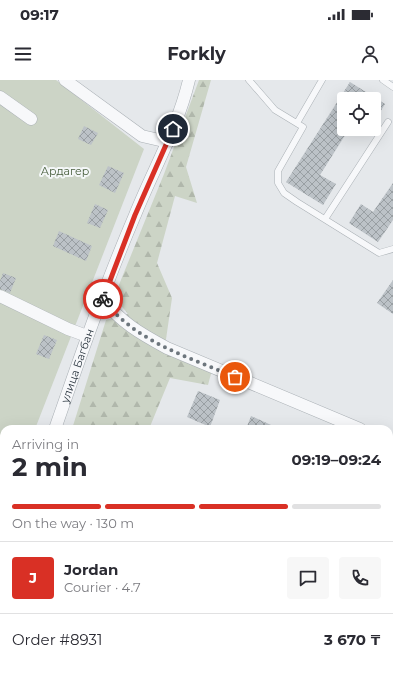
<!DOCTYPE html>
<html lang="en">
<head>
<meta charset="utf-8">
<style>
  :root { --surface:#fff; --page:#f7f7f7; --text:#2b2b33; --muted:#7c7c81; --line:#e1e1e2; --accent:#d93025 }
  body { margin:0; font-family:Montserrat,sans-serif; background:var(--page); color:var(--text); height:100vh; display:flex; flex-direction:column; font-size:15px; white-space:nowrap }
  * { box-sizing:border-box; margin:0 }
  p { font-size:13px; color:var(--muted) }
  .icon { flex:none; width:22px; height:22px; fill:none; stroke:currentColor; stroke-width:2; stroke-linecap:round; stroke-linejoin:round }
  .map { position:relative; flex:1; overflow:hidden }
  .panel { position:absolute; left:0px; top:345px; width:393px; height:248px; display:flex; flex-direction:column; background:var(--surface); border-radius:12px 12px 0 0; box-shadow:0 4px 16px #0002 }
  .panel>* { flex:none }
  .buttons { position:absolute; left:337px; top:12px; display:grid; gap:8px }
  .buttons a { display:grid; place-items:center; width:44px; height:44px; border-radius:4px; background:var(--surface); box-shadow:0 4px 16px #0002; font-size:20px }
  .pin { position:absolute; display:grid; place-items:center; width:34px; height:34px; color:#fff; margin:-17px; border:2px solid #fff; border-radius:50%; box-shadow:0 1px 4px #0007 }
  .courier { position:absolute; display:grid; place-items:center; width:40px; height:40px; margin:-20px; border:3px solid #d93025; border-radius:50%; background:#fff; color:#222; box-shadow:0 1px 5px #0007 }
  .summary em { font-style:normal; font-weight:700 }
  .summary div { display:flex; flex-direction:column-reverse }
  .summary { display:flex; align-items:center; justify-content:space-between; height:68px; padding:0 12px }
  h1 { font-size:26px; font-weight:700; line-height:30px }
  .bar { display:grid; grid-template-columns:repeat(4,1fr); gap:6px 4px; align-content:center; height:48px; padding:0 12px }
  .bar i { height:5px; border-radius:3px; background:var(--line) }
  .bar .on { background:var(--accent) }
  .bar p { grid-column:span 4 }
  .line { display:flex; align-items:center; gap:10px; padding:0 12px; border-top:1px solid var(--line) }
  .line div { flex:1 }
  .round { display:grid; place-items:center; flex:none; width:42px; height:42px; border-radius:4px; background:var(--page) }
  .status { display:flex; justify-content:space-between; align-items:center; height:28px; padding:0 20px; background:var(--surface); direction:ltr }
  .status svg { height:11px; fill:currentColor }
  header { display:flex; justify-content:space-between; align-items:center; height:52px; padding:0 12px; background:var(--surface); font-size:18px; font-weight:700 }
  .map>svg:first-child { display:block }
</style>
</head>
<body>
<div class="status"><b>09:17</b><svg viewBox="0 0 49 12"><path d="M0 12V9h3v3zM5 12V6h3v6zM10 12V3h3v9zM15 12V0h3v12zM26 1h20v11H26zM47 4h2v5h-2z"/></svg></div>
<header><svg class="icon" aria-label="menu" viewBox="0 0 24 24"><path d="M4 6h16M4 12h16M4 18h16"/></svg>Forkly<svg class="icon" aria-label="person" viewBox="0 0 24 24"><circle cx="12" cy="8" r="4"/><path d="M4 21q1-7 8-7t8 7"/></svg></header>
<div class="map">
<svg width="393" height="593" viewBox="0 0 393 593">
  <defs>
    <pattern id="forest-firs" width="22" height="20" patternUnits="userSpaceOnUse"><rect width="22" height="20" fill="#ccd4c6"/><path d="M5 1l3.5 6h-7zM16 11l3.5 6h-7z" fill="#b0b7ab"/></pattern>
    <pattern id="building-cross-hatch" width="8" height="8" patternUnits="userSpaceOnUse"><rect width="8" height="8" fill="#bcc2c7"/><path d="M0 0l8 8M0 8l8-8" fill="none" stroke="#999fa3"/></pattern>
  </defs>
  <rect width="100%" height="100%" fill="#e5e8eb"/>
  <path fill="url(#forest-firs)" d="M199,0H211L186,87L197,123L175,116L157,183L172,218L164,273L212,290L208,305L170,298L149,349H72L106,240L128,234L114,217L164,94Z"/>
  <path fill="#ccd4c6" d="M0,0H56L144,69L35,349H4V429L0,449Z
    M0,535L4,548V589H45L54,593H0Z"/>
  <path fill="url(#building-cross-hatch)" d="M350,2L385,24L374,42V19H344V49H349L320,95L336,104L323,125L286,102Z
    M84,46L98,53L91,65L78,59Z
    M108,86L124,93L115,113L99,105Z
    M393,103V140L378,162L349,143L361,124L373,132Z
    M95,124L108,130L100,148L87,143Z
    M59,151L92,166L86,181L53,166Z
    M3,193L16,198L10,213L0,209V201Z
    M393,200V234L377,223Z
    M44,255L57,260L49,279L36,274Z
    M198,311L220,320L210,347L187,337Z
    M251,336L280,349H246Z"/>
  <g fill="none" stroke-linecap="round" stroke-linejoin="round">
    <g stroke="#aab0b5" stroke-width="7">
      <path id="lane" d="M249,0L275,30L303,47L278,91V103L284,113L297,122L379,173L393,169
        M383,0L393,7
        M297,43L322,0
        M325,139L388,42
        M310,593L311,589"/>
    </g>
    <g stroke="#aab0b5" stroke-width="13">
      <g id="street">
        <path d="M65,0L142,56L168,62"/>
        <path d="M0,17L31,39"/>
        <path d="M0,216L68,249L87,256"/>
        <path d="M102,218C120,242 141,254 167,268L360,349"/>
        <path id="s1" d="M55,349C80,277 105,205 135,135C153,90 178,47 189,0"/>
        <path d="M389,361L393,363"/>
        <path d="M0,395L4,396"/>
        <path d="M0,550L4,549"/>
        <path d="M66,589L74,593"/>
      </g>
    </g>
    <use href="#lane" stroke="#f7f8fa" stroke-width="6"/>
    <use href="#street" stroke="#f7f8fa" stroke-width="12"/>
  </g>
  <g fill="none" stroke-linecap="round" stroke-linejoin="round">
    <path stroke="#6d767d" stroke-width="4" stroke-dasharray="0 7.2" d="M103,219C134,261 188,277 235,297"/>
    <path stroke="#d93025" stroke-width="5" d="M103,219L135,135L173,49"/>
  </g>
  <g text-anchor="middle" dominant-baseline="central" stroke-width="4" stroke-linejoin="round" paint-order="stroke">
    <g font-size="11" fill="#475d3c" stroke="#f4f7f8">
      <text x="65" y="91">Ардагер</text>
    </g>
    <g font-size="11" fill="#2d3842" stroke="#f4f7f8">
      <text stroke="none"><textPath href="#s1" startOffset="67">улица Багбан</textPath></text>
    </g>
  </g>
</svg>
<div class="buttons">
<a><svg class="icon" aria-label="locate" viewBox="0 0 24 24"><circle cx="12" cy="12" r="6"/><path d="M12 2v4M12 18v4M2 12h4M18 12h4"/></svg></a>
</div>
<div class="pin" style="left:235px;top:297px;background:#ea580c"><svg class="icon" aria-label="bag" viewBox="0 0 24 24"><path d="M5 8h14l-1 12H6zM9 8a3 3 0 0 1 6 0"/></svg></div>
<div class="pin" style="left:173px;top:49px;background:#1f2937"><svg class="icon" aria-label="home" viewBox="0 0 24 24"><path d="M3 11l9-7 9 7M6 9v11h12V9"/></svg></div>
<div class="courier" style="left:103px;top:219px"><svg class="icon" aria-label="bike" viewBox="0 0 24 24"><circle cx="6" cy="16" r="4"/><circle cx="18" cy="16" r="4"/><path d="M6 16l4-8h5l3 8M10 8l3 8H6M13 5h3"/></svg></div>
<section class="panel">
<div class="summary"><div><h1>2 min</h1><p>Arriving in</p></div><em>09:19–09:24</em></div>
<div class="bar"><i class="on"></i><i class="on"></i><i class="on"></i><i></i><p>On the way · 130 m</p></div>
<div class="line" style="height:72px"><b class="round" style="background:var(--accent);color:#fff">J</b><div><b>Jordan</b><p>Courier · 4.7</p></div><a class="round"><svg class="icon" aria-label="chat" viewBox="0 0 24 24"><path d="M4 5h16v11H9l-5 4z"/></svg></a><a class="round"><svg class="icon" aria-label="phone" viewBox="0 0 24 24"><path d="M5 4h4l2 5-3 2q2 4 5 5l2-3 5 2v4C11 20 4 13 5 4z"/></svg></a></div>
<div class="line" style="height:52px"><div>Order #8931</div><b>3 670 ₸</b></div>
</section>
</div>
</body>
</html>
